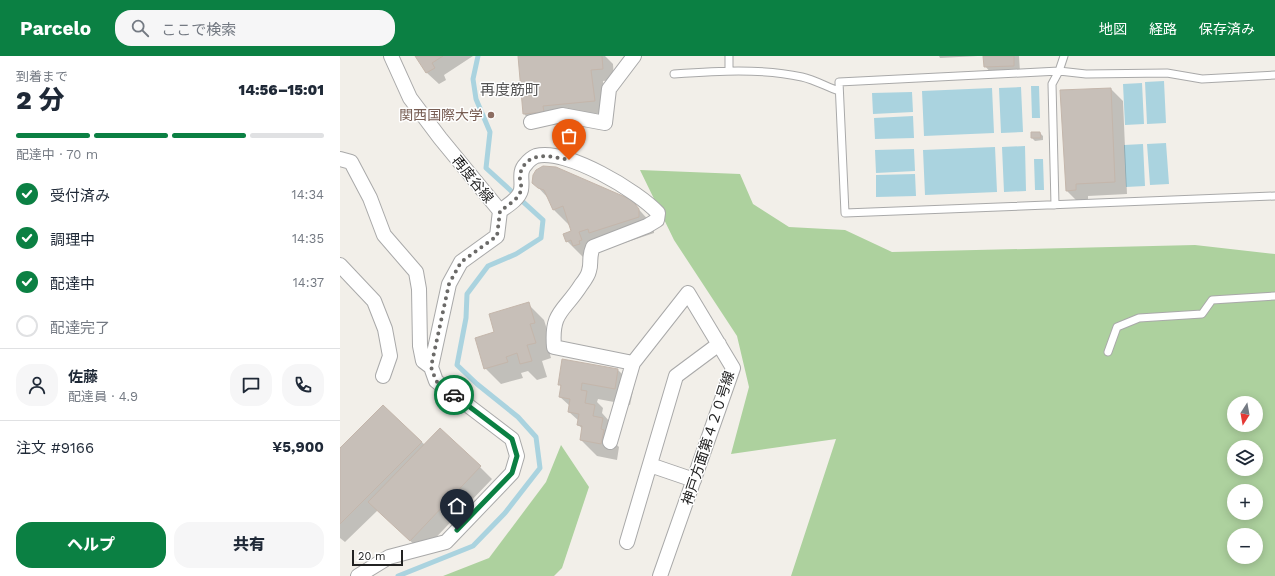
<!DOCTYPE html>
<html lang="ja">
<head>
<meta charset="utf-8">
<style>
  :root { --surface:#fff; --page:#f6f6f7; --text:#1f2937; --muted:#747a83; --line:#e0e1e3; --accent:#0b8043 }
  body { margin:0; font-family:"Work Sans","Noto Sans JP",sans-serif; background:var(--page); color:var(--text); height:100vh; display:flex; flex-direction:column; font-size:15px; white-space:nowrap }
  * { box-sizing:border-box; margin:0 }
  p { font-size:13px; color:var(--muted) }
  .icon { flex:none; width:22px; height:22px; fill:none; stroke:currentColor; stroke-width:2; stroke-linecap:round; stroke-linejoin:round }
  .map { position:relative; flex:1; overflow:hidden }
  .details { display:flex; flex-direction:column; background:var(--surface); width:340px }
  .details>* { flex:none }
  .needle { width:26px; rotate:191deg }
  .controls { position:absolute; left:887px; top:340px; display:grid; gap:8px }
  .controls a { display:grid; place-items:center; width:36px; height:36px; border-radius:50%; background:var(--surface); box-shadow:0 2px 10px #0003; font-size:20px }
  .scale { position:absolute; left:12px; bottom:10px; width:51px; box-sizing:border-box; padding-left:4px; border:2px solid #222; border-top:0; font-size:11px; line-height:14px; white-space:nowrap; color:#222; -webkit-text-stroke:3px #fff; paint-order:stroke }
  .pin { position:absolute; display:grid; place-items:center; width:34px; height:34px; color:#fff; margin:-41px -17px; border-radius:50% 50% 50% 0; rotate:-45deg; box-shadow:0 0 4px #0007 }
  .pin .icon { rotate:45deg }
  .courier { position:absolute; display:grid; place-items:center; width:40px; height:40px; margin:-20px; border:3px solid #0b8043; border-radius:50%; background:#fff; color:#222; box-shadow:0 1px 5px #0007 }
  .summary em { font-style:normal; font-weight:800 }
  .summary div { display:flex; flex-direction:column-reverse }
  .summary { display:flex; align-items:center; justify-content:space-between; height:68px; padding:0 16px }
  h1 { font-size:26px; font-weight:800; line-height:30px }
  .bar { display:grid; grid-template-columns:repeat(4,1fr); gap:6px 4px; align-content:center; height:48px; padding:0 16px }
  .bar i { height:5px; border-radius:3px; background:var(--line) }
  .bar .on { background:var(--accent) }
  .bar p { grid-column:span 4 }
  .line { display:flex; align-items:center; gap:10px; padding:0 16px; border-top:1px solid var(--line) }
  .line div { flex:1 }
  .round { display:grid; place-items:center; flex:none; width:42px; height:42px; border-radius:16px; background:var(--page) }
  ol { padding:0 16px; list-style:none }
  li { display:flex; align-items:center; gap:12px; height:44px }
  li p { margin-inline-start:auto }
  li .icon { padding:4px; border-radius:50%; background:var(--accent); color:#fff; stroke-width:4 }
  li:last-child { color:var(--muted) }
  li i { width:22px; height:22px; border:2px solid var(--line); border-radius:50% }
  .button { display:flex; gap:8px; margin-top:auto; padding:8px 16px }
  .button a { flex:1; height:46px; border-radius:16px; background:var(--accent); color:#fff; font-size:16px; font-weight:800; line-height:46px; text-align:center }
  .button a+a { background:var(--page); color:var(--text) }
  header { display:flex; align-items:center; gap:24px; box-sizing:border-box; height:56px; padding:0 20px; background:var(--accent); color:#fff }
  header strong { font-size:19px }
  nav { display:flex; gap:22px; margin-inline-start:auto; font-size:14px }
  .search { width:280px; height:36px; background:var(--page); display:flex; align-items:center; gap:10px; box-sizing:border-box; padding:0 14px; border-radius:16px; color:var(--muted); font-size:15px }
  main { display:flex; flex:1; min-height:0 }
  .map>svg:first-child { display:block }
</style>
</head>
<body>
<header>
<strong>Parcelo</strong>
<div class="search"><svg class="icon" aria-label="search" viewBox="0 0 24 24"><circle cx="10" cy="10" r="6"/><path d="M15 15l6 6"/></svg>ここで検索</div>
<nav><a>地図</a><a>経路</a><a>保存済み</a></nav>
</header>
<main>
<section class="details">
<div class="summary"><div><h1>2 分</h1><p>到着まで</p></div><em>14:56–15:01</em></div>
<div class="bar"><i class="on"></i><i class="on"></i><i class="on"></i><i></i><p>配達中 · 70 m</p></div>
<ol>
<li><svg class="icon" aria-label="check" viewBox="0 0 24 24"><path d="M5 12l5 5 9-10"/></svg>受付済み<p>14:34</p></li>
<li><svg class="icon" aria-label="check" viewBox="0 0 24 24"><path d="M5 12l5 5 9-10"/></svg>調理中<p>14:35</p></li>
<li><svg class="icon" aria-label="check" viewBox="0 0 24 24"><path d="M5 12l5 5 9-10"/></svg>配達中<p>14:37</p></li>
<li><i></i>配達完了</li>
</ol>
<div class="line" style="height:72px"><a class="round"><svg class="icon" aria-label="person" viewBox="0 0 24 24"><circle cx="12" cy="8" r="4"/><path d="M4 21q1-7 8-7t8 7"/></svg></a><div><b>佐藤</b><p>配達員 · 4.9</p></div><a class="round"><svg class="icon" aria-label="chat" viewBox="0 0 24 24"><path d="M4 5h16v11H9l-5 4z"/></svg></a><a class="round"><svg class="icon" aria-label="phone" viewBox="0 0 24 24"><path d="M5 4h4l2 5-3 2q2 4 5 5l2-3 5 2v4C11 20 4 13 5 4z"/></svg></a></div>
<div class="line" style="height:52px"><div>注文 #9166</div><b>¥5,900</b></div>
<div class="button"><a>ヘルプ</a><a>共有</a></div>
</section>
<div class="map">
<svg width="935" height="520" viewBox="0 0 935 520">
  <rect width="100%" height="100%" fill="#f2efe9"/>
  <path fill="#add19e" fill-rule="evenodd" d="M300,114L400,118L413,148L449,171L505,174L552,196L855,189L935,198V520H451L496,383L391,398L409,331L397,280L334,184ZM894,347H916V369H894ZM894,391H916V413H894ZM894,435H916V457H894ZM894,479H916V501H894Z
    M221,389L249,431L222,512L214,520H103L149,502L206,426Z"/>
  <path fill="#aad3df" d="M824,25L826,67L807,68L805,26Z
    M802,27L804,68L785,69L783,28Z
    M691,30H699L700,62H692Z
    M681,31L683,76L661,77L659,32Z
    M652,32L654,77L584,80L582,35Z
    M572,36L573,56L533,58L532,37Z
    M573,60L574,82L535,83L534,62Z
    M826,87L829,128L810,129L807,88Z
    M803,88L805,130L786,131L784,89Z
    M685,90L686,135L664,136L662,91Z
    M655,91L657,136L585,139L583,94Z
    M574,93L575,115L536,117L535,94Z
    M694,103H703L704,134H695Z
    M575,118L576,140L536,141V119Z"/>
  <path fill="#0003" d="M76,0H133L104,19L106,24L99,28L87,17Z
    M179,0H265L273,8L274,24L263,25L266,57L214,61L215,68L196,70L184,58Z
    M599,0H638L600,2Z
    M644,0H679L680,16L651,17L645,10Z
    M771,33L783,45L787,138L748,140V146L739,147L727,135Z
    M700,77L703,80V84L695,85L692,82Z
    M193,126L291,145L314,170V177L243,201L227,185L233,176L230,170L214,154L208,142Z
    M188,248L204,264L210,283L206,284L211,302L202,305L207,321L197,324L188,315L181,317L183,322L161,328L145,312L156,277Z
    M278,314L294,330L290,349L258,343L257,346L263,352L262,357L270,366L276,388L279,391L277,404L257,400L241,384L243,373L238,369L239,365L229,356L230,350L220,341L222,332L219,328Z
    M43,350L85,389L140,411L152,423L82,496L38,454L5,486L0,482V393Z"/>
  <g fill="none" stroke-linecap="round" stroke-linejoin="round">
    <path stroke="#aad3df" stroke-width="5" d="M58,520L133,490L165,457L200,412L196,381L178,361L137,328L117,309L126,262L127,238L148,210L176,198L201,182L203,164L146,112L150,76L136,43L133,23L138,0"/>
  </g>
  <path fill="#c7bfb8" stroke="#c4b6ab" d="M75,0H103L92,7L95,12L86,17Z
    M178,0H262L263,13L251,14L255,45L203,50L204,56L183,58Z
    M643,0H674V10L644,11Z
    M771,32L775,126L736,128V134L726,135L720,34Z
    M691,76H700L701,82H691Z
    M203,110L216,111L292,144L299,153V161L249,177L248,173L239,176L242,184L239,185L240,188L233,190L231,184L226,186L223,178L231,175L223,150L213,154L204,134L198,132L192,127L193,119L196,114Z
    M189,246L195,267L190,268L196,287L187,289L192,305L180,308L177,297L166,301L168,306L144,313L135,282L154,276L149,258Z
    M222,303L278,313L275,333L242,327L241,334L247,335L245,347L255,349L253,360L263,362L261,373L264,374L261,388L240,384L242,370L237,369L239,358L228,356L230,343L219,341L221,329H218Z
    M43,349L82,386L0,468V392Z
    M100,372L141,410L70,485L28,446Z"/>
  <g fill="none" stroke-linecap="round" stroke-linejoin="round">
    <g stroke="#a9a9a9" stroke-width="9">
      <path id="lane" d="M389,0V14
        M334,18C377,15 420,12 462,21C475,24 487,31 499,35
        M935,19L862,23L827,17L746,18L719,15L499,26L505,157L935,140
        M715,149L712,28L719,15L724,0
        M768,296L777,271L799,262L862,258L872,244L935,240"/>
    </g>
    <g stroke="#a9a9a9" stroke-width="16">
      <path id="street" d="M191,66L222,59L265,67L269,33L294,0
        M0,103L11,106L30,142L44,179L76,216L79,233L80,290L83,305L91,311
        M160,155C167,150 179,143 181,134C183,124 178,116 186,108C188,105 193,101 196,100C226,92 298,135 318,157L317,164L307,170L253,191C248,203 252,206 249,215C248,220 244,225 241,229C224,256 211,255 214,291L293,307L348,237L393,312L320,520
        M0,209L34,245L45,273L50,300L43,320
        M270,386L293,307
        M310,409L354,424
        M287,486L336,320L379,288
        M18,520L49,501L106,486L172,417L177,400L172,383L96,325L91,311L109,228L121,206L157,180L160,155L100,82L70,42L51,0"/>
    </g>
    <use href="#lane" stroke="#fff" stroke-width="7"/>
    <use href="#street" stroke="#fff" stroke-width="14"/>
  </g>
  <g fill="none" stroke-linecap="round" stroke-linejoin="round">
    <path stroke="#6b6a68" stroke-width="4" stroke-dasharray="0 7.2" d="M114,339L96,325L91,311L109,228L121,206L157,180L160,155C167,150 179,143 181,134C182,129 179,123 180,118C187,94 210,100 229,104"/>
    <path stroke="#0b8043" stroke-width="5" d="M114,339L172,383L177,400L172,417L117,474"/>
  </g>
  <circle fill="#8d6e63" stroke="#fff" stroke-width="1.5" cx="151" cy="59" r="4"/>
  <g text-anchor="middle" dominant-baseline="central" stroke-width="3" stroke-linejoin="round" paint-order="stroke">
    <g font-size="14" fill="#785e54" stroke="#fff" text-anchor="end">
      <text x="143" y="59">関西国際大学</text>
    </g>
    <g font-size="14" fill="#222" stroke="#fff">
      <text transform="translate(133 123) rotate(51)">再度谷線</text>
      <text transform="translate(368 382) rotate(-72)">神戸方面第４２０号線</text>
    </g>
    <g font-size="15" fill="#555" stroke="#fff">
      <text x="170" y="34">再度筋町</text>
    </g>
  </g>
</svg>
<div class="controls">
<a><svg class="needle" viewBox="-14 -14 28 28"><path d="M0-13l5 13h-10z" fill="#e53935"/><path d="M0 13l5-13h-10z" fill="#747a83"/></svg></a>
<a><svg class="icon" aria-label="layers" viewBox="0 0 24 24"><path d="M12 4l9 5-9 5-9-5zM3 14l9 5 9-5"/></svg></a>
<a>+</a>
<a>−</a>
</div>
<div class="scale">20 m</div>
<div class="pin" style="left:229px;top:104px;background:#ea580c"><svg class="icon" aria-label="bag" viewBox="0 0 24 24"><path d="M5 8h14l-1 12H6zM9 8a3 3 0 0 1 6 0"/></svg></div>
<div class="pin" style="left:117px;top:474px;background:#1f2937"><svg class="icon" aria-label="home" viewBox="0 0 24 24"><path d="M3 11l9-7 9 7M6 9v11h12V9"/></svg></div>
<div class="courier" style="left:114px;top:339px"><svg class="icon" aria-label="car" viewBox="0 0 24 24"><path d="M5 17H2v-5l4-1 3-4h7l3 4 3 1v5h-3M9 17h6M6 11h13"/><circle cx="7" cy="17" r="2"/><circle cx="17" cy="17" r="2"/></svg></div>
</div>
</main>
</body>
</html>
